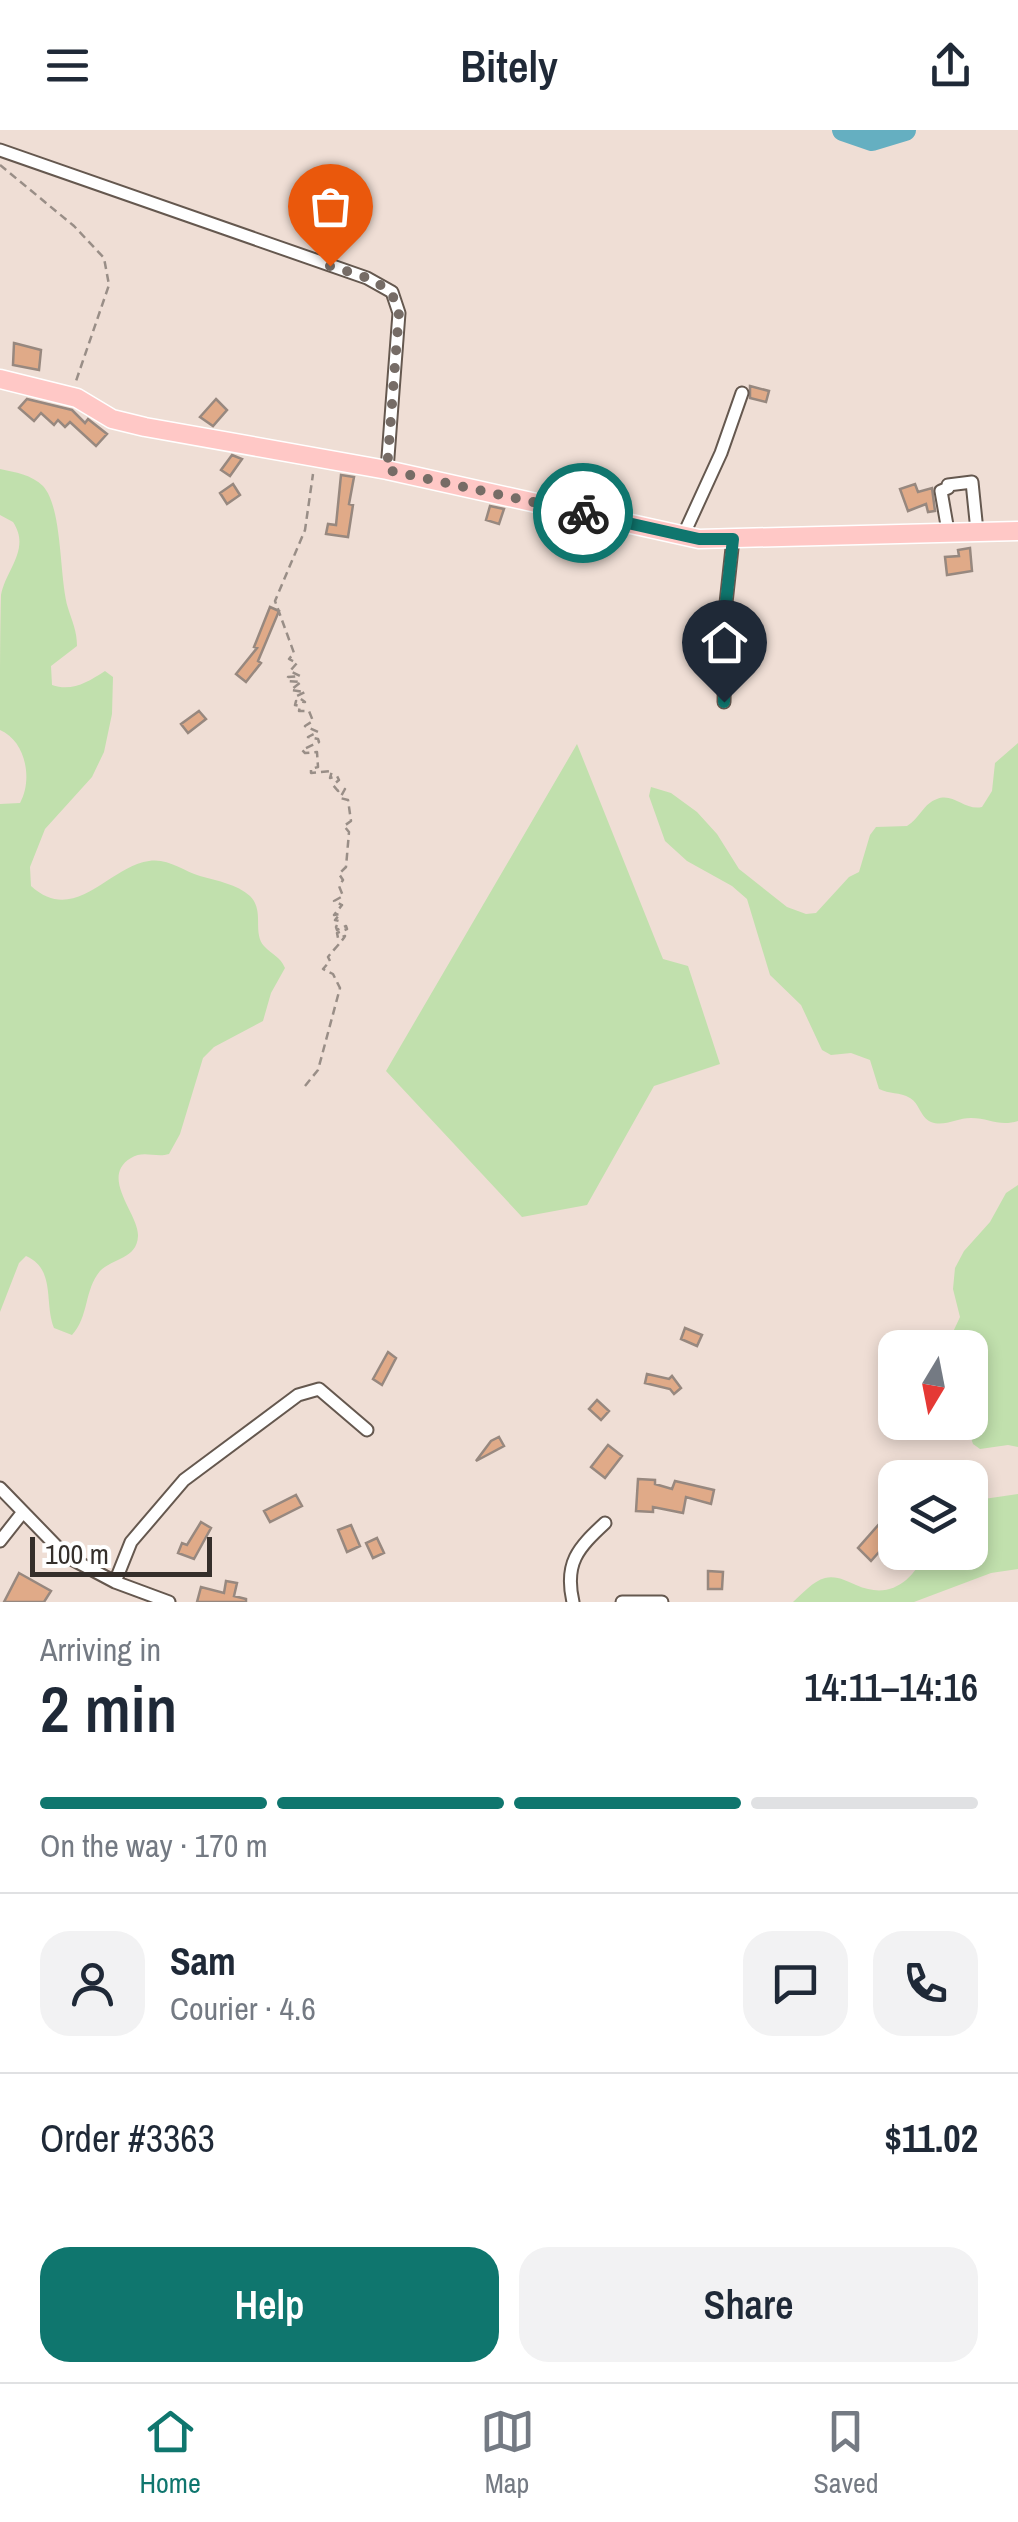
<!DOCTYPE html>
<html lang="en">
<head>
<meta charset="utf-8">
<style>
  :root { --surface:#fff; --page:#f2f2f3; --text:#1f2937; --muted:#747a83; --line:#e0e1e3; --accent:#0f766e }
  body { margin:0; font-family:"Archivo Narrow",sans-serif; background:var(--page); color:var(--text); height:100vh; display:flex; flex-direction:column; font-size:38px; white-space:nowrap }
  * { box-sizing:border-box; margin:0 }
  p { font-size:32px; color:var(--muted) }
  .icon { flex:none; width:55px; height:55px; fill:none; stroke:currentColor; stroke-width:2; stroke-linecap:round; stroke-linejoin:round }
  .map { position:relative; height:1472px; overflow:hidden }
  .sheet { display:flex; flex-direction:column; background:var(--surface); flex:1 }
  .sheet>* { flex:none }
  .needle { width:65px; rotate:190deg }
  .buttons { position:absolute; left:878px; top:1200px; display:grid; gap:20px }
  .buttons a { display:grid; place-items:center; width:110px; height:110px; border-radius:20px; background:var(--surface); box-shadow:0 5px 15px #0003; font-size:50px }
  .scale { position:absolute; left:30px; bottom:25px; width:182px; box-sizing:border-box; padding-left:10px; border:5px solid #352f2b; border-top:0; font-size:28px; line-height:35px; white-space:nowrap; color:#352f2b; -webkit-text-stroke:8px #fff; paint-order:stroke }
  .pin { position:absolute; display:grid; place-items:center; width:85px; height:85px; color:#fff; margin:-102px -42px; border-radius:50% 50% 50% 0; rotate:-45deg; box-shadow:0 0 10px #0007 }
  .pin .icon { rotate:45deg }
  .courier { position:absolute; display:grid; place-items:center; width:100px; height:100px; margin:-50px; border:8px solid #0f766e; border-radius:50%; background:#fff; color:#222; box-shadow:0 2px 12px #0007 }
  .headline em { font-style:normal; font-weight:600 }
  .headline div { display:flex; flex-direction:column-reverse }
  .headline { display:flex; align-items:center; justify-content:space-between; height:170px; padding:0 40px }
  h1 { font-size:65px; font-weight:600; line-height:75px }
  .bar { display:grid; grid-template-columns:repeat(4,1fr); gap:15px 10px; align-content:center; height:120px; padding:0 40px }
  .bar i { height:12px; border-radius:8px; background:var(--line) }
  .bar .active { background:var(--accent) }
  .bar p { grid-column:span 4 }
  .line { display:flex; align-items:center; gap:25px; padding:0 40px; border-top:2px solid var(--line) }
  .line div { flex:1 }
  .round { display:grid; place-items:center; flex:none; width:105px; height:105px; border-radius:30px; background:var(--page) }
  .primary-button { display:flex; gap:20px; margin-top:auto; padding:20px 40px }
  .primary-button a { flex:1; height:115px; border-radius:30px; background:var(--accent); color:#fff; font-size:40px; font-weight:600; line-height:115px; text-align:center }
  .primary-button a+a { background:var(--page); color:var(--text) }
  header { display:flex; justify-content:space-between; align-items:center; height:130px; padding:0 40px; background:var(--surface); font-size:45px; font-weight:600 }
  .tabs { display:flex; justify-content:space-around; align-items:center; height:140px; border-top:2px solid var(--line); background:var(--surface); font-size:28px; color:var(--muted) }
  .tabs a { display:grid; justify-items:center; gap:5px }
  .tabs .active { color:var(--accent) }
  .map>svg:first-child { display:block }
</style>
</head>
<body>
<header><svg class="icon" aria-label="menu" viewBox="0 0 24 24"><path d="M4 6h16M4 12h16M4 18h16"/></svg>Bitely<svg class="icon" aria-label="share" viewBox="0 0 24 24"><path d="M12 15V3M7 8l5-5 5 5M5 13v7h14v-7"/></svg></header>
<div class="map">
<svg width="1018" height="1472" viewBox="0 0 1018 1472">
  <rect width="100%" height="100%" fill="#efded5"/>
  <path fill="#c1e0ad" d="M0,339C15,342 32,345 43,356C63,378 59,448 68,478C72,491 77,501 77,516L51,536L52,555C72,562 88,552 105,541L113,547L112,584L104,622L92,647L45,699L30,737L31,756C75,796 109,736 149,731C168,728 183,741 200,746C217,751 237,754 250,766C265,781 252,802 264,816C272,825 280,826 285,838L271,863L263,891L214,917L203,928L180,1004L169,1024C156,1028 143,1020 131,1028C99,1047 139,1084 138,1106C137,1129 113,1128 100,1141C84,1160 89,1187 72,1205L54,1198C44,1173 56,1139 26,1126L19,1133L0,1182V674L20,673C33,650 26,611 0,600C0,560 0,503 1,465C6,439 31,419 13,392L0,385Z
    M1018,613V991C999,997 989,988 971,988C957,988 944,997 931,992C920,987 920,974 910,968C900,962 889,964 879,959L870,930L851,923L831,925L822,920L801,875L770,845L747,769L732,756L687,731L665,711L649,666L651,657L671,663L697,682L717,704L739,739L787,777L806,784L816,783L849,747L859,742L870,705L876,697L907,696C919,689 924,673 937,669C953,662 965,681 982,677L992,661L995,633Z
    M577,614L663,829L688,836L720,934L654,956L587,1075L522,1087L386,941Z
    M1018,1055V1317L1008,1315L980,1319L973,1314L967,1296L970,1292V1218L946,1217L960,1187L953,1159L955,1138L964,1121L990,1092L1006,1063Z
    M1018,1364V1439L991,1443L914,1472H793C802,1464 813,1451 825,1448C836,1445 847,1451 856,1455C890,1470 911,1452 926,1423L970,1422V1371Z"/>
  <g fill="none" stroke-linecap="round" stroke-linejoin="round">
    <path stroke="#65afc1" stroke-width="22" d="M843,0L872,10L905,0"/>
  </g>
  <path fill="#e0aa88" stroke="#97887f" stroke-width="2.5" d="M14,213L41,220L39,240L13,235Z
    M750,256L769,261L766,272L750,268Z
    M27,269L72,280L85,293L88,289L107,304L96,316L70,292L65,297L58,290L54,295L41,283L34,291L19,278Z
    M216,269L227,280L213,296L200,287Z
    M232,325L242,329L230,346L221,340Z
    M341,345L354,347L349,374L353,375L348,407L326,404L328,394L336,395Z
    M233,354L240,365L227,374L220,363Z
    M915,354L918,362L932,358L935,381L928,382L926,374L908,381L900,359Z
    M490,376L504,379L499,394L486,390Z
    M970,418L972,441L947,445L945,427L959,426L958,420Z
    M270,477L279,481L258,531L261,533L246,552L236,544L257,518L254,517Z
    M199,581L206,589L188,603L181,594Z
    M685,1198L702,1205L697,1216L681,1209Z
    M388,1222L396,1228L382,1255L373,1249Z
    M647,1244L669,1249L672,1246L681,1258L674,1264L670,1259L645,1253Z
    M597,1270L609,1281L601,1290L589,1279Z
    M499,1307L504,1316L476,1331L491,1311Z
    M608,1315L622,1326L605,1348L591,1337Z
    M638,1349L655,1350V1354L672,1359L675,1351L714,1360L711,1374L686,1367L683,1383L653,1377V1382L636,1381Z
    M296,1365L302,1376L270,1392L264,1381Z
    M895,1376V1404L871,1431L858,1418Z
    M201,1392L211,1398L194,1429L178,1423L182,1413L187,1415Z
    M351,1395L360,1416L347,1422L338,1400Z
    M377,1408L384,1423L373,1428L366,1413Z
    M708,1441L723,1442L722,1459H708Z
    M19,1443L51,1461L44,1472H4Z
    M226,1451L237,1453L234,1466L246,1469V1472H197L201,1457L224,1463Z"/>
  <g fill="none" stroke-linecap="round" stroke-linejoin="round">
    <g stroke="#65584f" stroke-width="15">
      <path id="minor" d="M0,20L367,148L392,162L399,183L387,340
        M948,401L941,361L948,358V355L972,352L977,401
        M683,406L721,323L742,263
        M724,572L726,473L733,409
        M0,1358L66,1426L115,1452L169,1472
        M0,1411L23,1382
        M115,1452L131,1412L184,1350L298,1265L319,1259L367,1300
        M573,1472C564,1433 578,1418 605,1393
        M622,1472H662"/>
    </g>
    <g stroke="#fff" stroke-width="21">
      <path id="primary" d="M0,249L77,268L112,289L145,297L387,340L699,409L1018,401"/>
    </g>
    <path stroke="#998e87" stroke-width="2.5" stroke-dasharray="8 5" stroke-linecap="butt" d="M0,35L74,96L104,128L109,155L76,251
      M305,956L318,940L340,858L333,844L323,839L330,831L328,827C330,824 344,809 345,806L338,808L337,803L347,799L346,796L337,800L336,797L339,791L335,790L340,784L334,785L342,775L334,771L343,766L339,756L343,750L339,744L346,737L349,702L344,696L351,691L348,670L340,668L345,659L338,661L333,655L339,650L337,646L330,648L332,641L311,643V639L318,637L317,622L305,623L302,620L319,612L318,609L308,607L318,602L305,596L313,591L309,581H299L300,576L295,575L296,571L305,572L297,566L305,562L291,560L301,552L288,551V547L300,546L290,541L297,533L289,529L294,523L275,471L305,400L313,344"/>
    <use href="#minor" stroke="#fff" stroke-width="11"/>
    <use href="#primary" stroke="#ffc8c6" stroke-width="18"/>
  </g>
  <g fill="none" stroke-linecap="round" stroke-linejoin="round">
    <path stroke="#766c66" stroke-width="10" stroke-dasharray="0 18" d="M330,136C357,145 393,150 399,182L387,340L583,383"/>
    <path stroke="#0f766e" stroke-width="12" d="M583,383L699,409H733L726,473L724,572"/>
  </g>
</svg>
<div class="buttons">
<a><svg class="needle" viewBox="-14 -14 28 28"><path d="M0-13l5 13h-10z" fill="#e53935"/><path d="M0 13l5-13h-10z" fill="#747a83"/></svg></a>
<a><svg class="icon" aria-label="layers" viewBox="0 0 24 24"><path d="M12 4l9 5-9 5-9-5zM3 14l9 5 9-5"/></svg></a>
</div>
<div class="scale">100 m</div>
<div class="pin" style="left:330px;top:136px;background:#ea580c"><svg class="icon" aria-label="bag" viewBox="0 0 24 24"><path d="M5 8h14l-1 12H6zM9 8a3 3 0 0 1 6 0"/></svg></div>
<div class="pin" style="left:724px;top:572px;background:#1f2937"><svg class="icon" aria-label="home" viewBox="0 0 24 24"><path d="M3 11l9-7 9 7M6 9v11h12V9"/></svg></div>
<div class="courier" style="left:583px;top:383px"><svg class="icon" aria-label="bike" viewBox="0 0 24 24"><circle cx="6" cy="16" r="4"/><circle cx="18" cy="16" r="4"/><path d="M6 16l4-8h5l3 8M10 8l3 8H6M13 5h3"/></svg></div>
</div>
<section class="sheet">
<div class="headline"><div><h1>2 min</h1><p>Arriving in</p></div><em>14:11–14:16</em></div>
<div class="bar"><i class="active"></i><i class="active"></i><i class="active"></i><i></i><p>On the way · 170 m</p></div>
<div class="line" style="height:180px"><a class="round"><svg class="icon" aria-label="person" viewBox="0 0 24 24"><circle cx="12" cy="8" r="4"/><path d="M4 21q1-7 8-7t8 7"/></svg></a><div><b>Sam</b><p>Courier · 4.6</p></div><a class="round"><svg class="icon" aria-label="chat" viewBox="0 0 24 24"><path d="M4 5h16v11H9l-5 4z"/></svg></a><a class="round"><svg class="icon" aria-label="phone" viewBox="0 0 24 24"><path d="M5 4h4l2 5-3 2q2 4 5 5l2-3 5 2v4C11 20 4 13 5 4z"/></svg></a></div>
<div class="line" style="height:130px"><div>Order #3363</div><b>$11.02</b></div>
<div class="primary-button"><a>Help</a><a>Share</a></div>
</section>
<nav class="tabs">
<a class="active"><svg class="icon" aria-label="home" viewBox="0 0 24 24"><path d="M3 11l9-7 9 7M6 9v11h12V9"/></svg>Home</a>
<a><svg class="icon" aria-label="map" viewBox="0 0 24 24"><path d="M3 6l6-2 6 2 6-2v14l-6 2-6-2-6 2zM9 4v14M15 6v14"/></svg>Map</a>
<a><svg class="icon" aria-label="saved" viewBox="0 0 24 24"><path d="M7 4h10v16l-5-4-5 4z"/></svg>Saved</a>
</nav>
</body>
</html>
